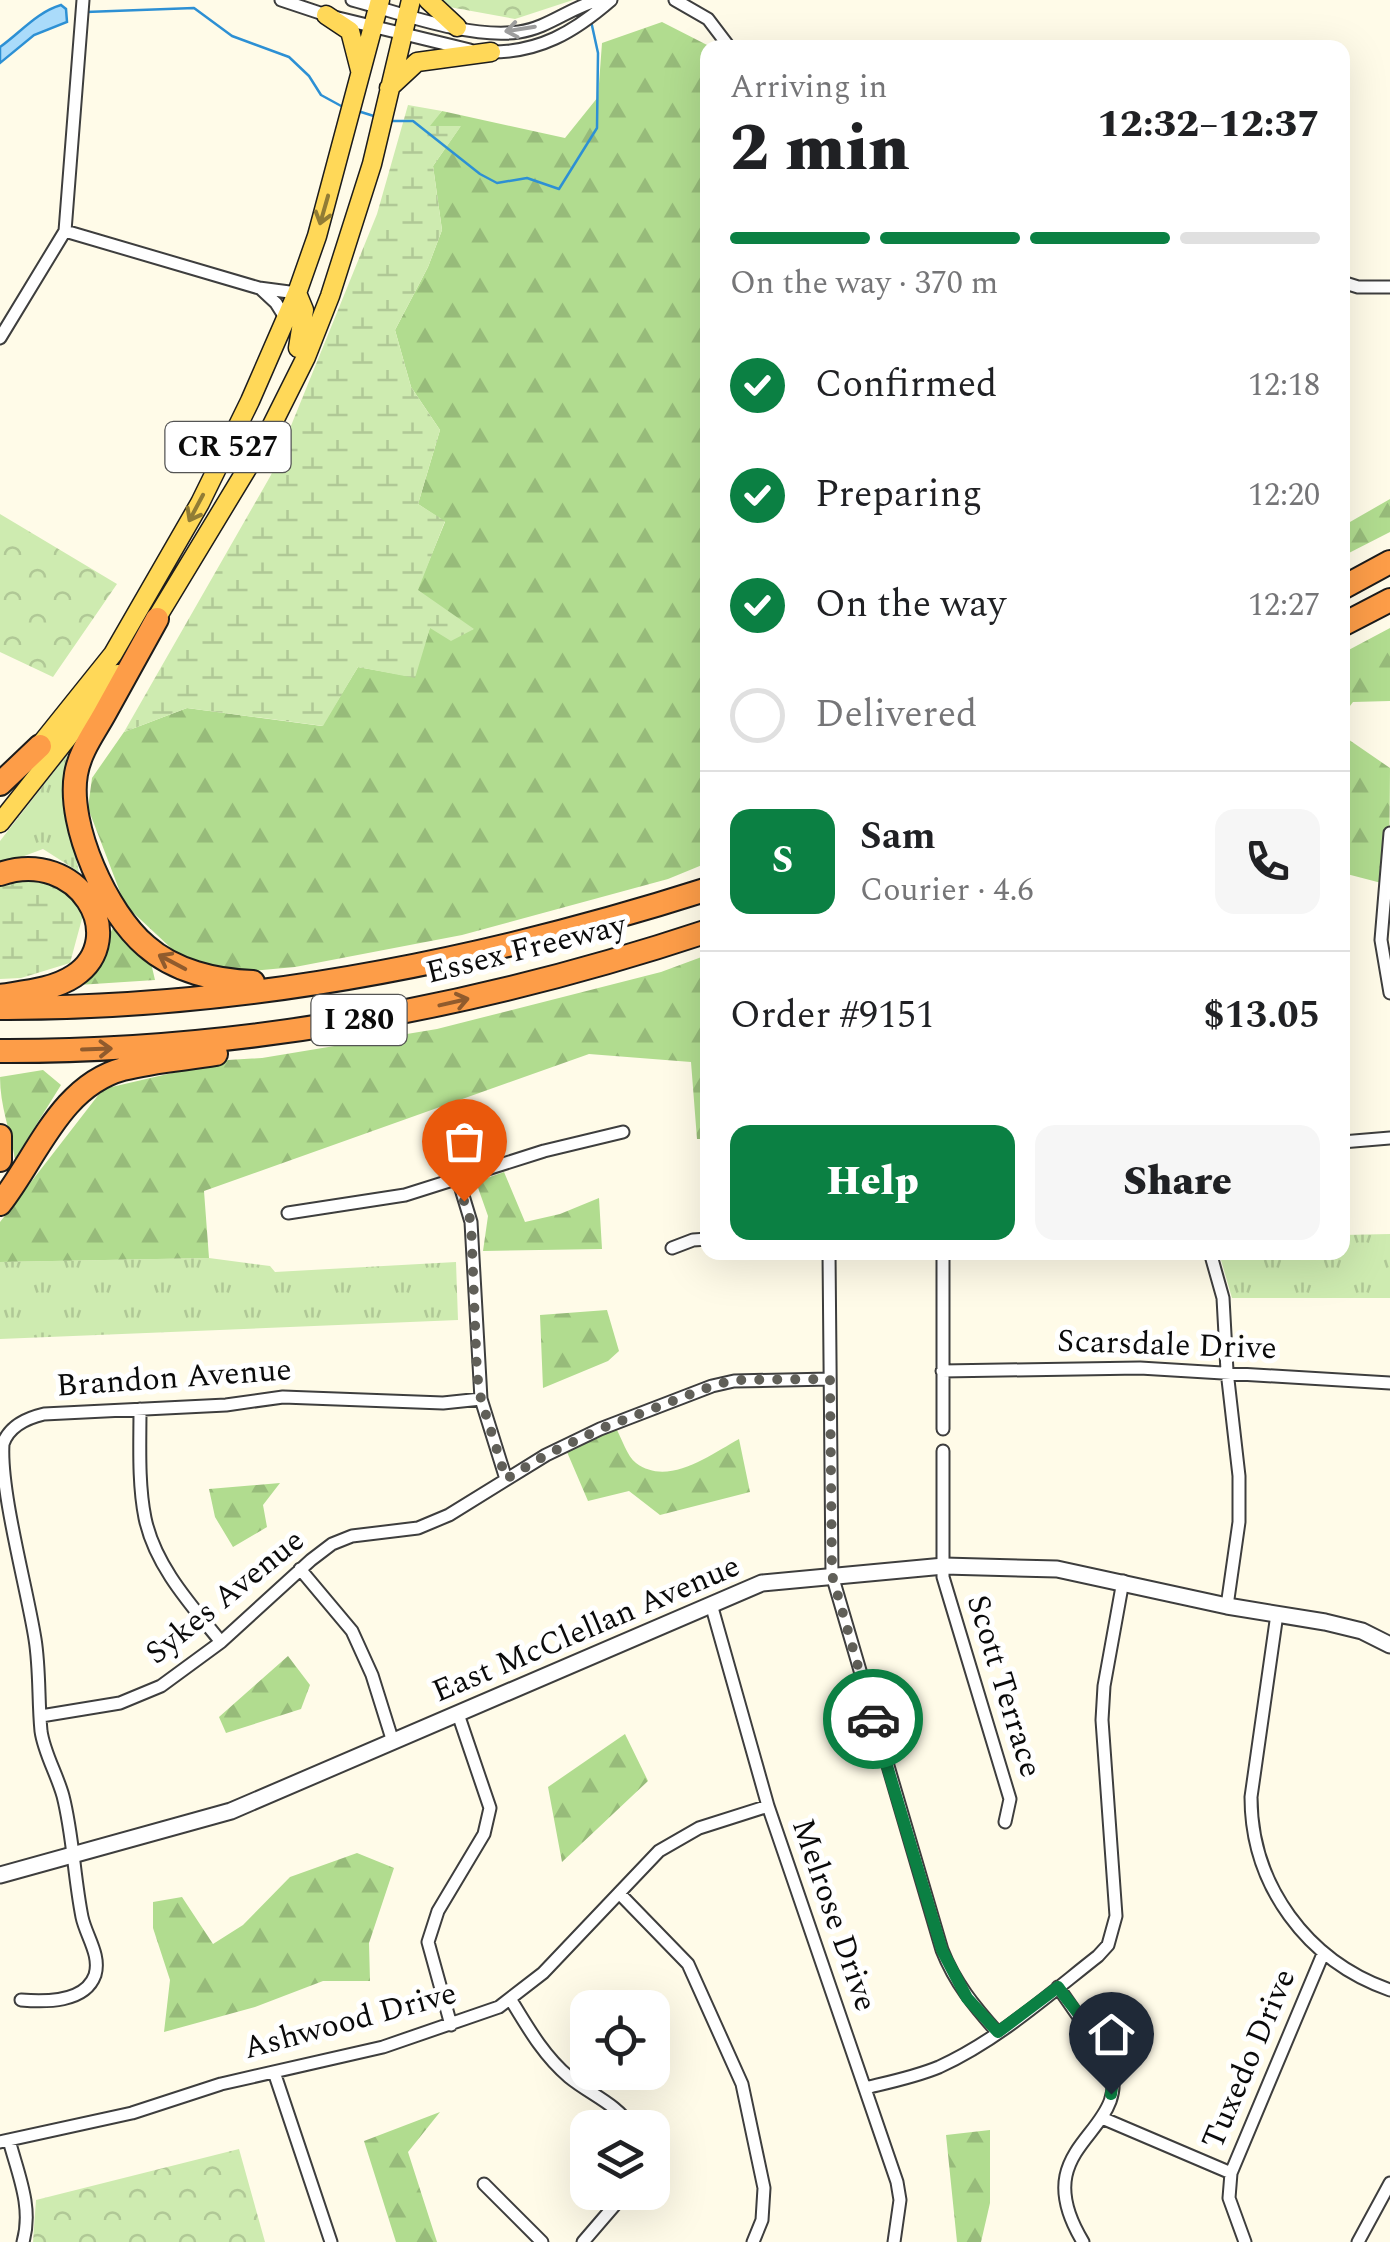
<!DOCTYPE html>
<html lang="en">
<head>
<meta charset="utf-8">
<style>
  :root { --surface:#fff; --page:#f6f6f6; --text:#202124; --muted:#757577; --line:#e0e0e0; --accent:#0b8043 }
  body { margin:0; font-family:Spectral,serif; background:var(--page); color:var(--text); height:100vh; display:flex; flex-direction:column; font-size:38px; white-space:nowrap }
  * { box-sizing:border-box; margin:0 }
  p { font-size:32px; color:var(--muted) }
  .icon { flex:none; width:55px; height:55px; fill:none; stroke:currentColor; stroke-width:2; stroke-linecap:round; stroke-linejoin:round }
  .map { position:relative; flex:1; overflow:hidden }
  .drawer { position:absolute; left:700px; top:40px; width:650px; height:1220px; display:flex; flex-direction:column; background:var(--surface); border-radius:20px; box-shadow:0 10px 40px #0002 }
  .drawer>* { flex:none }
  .buttons { position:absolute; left:570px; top:1990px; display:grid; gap:20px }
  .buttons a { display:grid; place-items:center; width:100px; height:100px; border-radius:20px; background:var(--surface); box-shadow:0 10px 40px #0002; font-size:50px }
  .pin { position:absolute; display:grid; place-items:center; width:85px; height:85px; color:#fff; margin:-102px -42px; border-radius:50% 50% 50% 0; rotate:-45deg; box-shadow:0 0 10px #0007 }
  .pin .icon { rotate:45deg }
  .courier { position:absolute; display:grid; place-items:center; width:100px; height:100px; margin:-50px; border:8px solid #0b8043; border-radius:50%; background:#fff; color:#222; box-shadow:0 2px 12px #0007 }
  .headline em { font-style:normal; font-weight:800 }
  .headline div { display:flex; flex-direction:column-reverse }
  .headline { display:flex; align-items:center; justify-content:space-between; height:170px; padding:0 30px }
  h1 { font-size:65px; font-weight:800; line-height:75px }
  .bar { display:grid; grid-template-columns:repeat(4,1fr); gap:15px 10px; align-content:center; height:120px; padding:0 30px }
  .bar i { height:12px; border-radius:8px; background:var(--line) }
  .bar .current { background:var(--accent) }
  .bar p { grid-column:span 4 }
  .line { display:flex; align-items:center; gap:25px; padding:0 30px; border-top:2px solid var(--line) }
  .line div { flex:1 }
  .round { display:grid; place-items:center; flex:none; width:105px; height:105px; border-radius:20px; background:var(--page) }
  ol { padding:0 30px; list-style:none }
  li { display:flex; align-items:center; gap:30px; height:110px }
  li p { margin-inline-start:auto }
  li .icon { padding:10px; border-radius:50%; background:var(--accent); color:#fff; stroke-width:4 }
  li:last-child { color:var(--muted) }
  li i { width:55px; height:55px; border:5px solid var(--line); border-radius:50% }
  .cta { display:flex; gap:20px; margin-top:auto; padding:20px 30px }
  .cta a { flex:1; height:115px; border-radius:20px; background:var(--accent); color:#fff; font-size:40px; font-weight:800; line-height:115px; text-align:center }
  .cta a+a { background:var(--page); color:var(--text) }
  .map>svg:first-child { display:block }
</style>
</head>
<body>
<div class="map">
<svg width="1390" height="2242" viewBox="0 0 1390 2242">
  <defs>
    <pattern id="grass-tufts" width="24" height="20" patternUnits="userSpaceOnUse" patternTransform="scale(2.5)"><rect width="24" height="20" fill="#ceebb0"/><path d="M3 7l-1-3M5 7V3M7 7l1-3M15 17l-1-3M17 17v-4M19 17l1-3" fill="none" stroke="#b0c896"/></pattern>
    <pattern id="forest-firs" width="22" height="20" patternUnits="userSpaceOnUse" patternTransform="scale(2.5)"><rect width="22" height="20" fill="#b1dc8f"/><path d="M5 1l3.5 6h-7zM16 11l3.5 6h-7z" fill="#97bb7a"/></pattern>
    <pattern id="wetland-marsh" width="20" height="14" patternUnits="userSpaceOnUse" patternTransform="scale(2.5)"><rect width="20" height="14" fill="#ceebb0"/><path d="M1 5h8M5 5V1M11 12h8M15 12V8" fill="none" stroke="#b0c896"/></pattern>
    <pattern id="park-crowns" width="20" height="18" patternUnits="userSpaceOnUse" patternTransform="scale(2.5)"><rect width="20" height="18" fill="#ceebb0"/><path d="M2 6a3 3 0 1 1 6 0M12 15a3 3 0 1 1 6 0" fill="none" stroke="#b0c896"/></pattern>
  </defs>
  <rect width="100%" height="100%" fill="#fffbe8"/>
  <path fill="url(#grass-tufts)" d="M67,755L65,812L79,872L43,849L0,865V841Z
    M1390,1234V1298H1232L1219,1253L1342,1252L1343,1235Z
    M209,1258L270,1266L275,1272L456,1262L458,1320L0,1339V1262Z"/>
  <path fill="url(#forest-firs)" d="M662,22L711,47L708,48L707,863L668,879L462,935L295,967L240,972L187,963L125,905L88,808L92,778L124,732L187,708L322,726L358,667L414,677L430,627L473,630L417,590L445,522L418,504L440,430L411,387L395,330L428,267L442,230L433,166L460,127L428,126L442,111L565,138L598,97L602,43Z
    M1390,499V532L1343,556V526Z
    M1390,628V701L1353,702L1343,715V653Z
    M1342,735L1390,768L1389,885L1343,873Z
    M113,928L151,963L155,980L78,985Z
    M707,955V1139H697L691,1062L589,1054L204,1191L209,1258L0,1262V1222L103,1089L228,1060L262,1058L437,1029L661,972Z
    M43,1070L61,1085L15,1159C10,1130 0,1106 0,1077Z
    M504,1172L525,1222L560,1214L599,1198L602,1249L483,1251L488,1216L476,1182Z
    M607,1310L619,1351L608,1361L543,1388L540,1315Z
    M616,1428C622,1439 627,1456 636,1463C668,1487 710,1455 739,1439L750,1492L660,1515L629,1491L588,1501L567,1452Z
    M280,1483L263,1505L267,1527L233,1547L215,1517L209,1489Z
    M288,1656L310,1685L301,1709L226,1733L219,1717Z
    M625,1734L648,1781L562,1862L548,1787Z
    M357,1853L394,1868L369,1943L370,1981H323L255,2007L164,2032L170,1980L153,1928V1902L182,1897L213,1944L243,1925L290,1877Z
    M440,2112L408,2152L437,2242H396L364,2141Z
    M990,2130V2203L981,2242H957L946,2135Z"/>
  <path fill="url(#wetland-marsh)" d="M408,105L442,111L430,126H461L433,166L442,230L428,267L395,330L411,387L440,430L418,504L445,521L418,590L474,629L451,641L430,628L415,678L358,667L323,726L187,708L124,732L271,475L377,214Z
    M8,879L61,884L83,915L70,963L21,978L0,979V883Z"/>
  <path fill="url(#park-crowns)" d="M442,0H573L515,19L444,6Z
    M0,514L117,584L53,677L0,652Z
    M239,2149L265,2242H33L36,2200Z"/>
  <path fill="#aadbfa" stroke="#2d90d4" stroke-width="2.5" d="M61,5L66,9L67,22L34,35L0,63V47C21,32 37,12 61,5Z"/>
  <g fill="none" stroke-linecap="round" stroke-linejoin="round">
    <path stroke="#2d90d4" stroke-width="2.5" d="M86,12L194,8L232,36L289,57L309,76L321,95L343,107
      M361,112L377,117
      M389,121H413L480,174L497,183L527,178L559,189L597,128L598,53L591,21"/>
    <g stroke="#3e3e3e" stroke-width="15">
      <path id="minor" d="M281,0L326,15L470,50
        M352,0C401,13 468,39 519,32C548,28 571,7 599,0
        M675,0L708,19L730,48
        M488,52C539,53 574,32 611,0
        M65,231L259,288L297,293
        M1342,282L1358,287H1390
        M262,290L276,303L286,319
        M0,338L65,231L83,0
        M1390,833L1381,940L1390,993
        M1342,1142L1390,1138
        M458,1179L471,1222L481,1399L506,1479
        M288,1213L405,1195L544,1151L623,1132
        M672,1248L693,1240L708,1239
        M829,1252L832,1575L942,1950C955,1983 974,2006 998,2033
        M1210,1252L1223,1298L1227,1371L1239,1476V1522L1227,1606
        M942,1371L1140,1368L1390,1383
        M140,1409C140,1444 138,1483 145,1518C155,1566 191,1605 221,1642
        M943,1429V1252
        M943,1451V1577L1010,1799L1005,1822
        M300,1569L352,1631L372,1675L393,1742
        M711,1604L768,1806L897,2182L900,2200L894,2242
        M1277,1614L1251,1797C1251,1885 1307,1961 1390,1990
        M41,1716L120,1703L161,1686L221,1642L311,1560L332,1544L352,1536L418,1528L449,1515L546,1455L600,1429L712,1386L734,1381L830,1379
        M619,1893L688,1964L742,2084L764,2188L762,2220L753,2242
        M1058,1987L1108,2059C1139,2135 1021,2140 1083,2242
        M21,2000C45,2002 85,2003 95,1975C101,1955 86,1936 82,1917C74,1877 73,1835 63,1796C57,1774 44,1753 41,1731C38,1700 40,1670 35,1639C27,1588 0,1492 3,1444C9,1426 27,1418 44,1414L226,1405L283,1397L443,1403L481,1399
        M511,2000C528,2028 544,2056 569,2077C591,2095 616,2103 632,2128
        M451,2025L428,1942L438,1911L484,1834L490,1808L458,1714
        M274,2072L331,2242
        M865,2088C890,2082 915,2077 939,2067C998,2040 1047,1996 1098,1956L1108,1945L1116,1916L1102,1720L1104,1686L1123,1581
        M1102,2118L1231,2173
        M9,2140C18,2174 33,2207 23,2242
        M0,2142L132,2113L221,2084L383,2047L499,2007L543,1973L659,1851L699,1828L768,1806
        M484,2184L542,2242
        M583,2242L626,2192
        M1245,2242L1229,2198L1231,2173L1323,1954
        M1358,2242L1390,2183"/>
    </g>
    <g stroke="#3e3e3e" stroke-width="19">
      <path id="tertiary" d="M0,1875L231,1811L762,1583L944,1566L1057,1569L1227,1606L1325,1622L1362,1631L1390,1645"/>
    </g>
    <g stroke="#1c1c1c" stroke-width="21">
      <path id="primary" d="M428,0L457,27
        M326,15L350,31L360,70
        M389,88L417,62L491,52
        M297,293L304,310L298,348
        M150,629L265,439L306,357L330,296L372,164L411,0
        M32,755L113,654L200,503L250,401L297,293L317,236L380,0
        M0,823L118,674"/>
    </g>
    <g stroke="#1c1c1c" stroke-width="26">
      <path id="motorway" d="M1342,588L1390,562
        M157,619C140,650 123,681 105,713C94,733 80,751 76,774C67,826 107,913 146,946C174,971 216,981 253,982
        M1342,625L1390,600
        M0,784L40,746
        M0,874C79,847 131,938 74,976C53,990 24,992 0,996
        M0,1008C241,1009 479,962 708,889
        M0,1051C241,1052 479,1007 708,931
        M0,1136V1160
        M0,1204C37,1157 60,1086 123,1069C153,1061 186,1059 216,1054"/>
    </g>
    <use href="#minor" stroke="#fff" stroke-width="11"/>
    <use href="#tertiary" stroke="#fff" stroke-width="15"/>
    <use href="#primary" stroke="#ffd858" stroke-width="18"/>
    <use href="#motorway" stroke="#fd9d48" stroke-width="22"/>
  </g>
  <defs><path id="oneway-shaft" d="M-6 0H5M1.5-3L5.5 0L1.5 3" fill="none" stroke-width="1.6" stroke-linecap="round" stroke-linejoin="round" transform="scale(2.5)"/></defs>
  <use stroke="#9d9d9d" href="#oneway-shaft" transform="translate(520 29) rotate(171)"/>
  <g stroke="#917c35">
    <use href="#oneway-shaft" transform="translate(324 210) rotate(106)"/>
    <use href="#oneway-shaft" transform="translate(196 508) rotate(118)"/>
  </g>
  <g stroke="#905b2d">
    <use href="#oneway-shaft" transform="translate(172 962) rotate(-152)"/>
    <use href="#oneway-shaft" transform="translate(454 1002) rotate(-13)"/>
    <use href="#oneway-shaft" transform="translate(97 1049) rotate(-2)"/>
  </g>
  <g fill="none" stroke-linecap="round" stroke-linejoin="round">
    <path stroke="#605f58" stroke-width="10" stroke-dasharray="0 18" d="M464,1201L471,1222L477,1374L481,1399L506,1479L546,1455L600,1429L712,1386L734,1380L830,1379L832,1575L873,1719"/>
    <path stroke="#0b8043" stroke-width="12" d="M873,1719L942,1950L967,1998L998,2032L1058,1987C1079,2017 1120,2056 1111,2094"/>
  </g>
  <g text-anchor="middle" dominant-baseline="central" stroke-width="10" stroke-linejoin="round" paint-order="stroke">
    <g fill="#fff" stroke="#545454" stroke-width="2.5">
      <rect x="165.5" y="422" width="125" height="50" rx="8"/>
      <rect x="311.5" y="995" width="95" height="50" rx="8"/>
    </g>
    <g font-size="30" font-weight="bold" fill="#0b0b0b">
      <text x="228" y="447">CR 527</text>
      <text x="359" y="1020">I 280</text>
    </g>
    <g font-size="32" fill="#0b0b0b" stroke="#fff">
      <text transform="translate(526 949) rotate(-14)">Essex Freeway</text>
      <text transform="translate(1167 1345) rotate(2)">Scarsdale Drive</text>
      <text transform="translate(174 1378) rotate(-4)">Brandon Avenue</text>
      <text transform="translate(225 1597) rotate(-39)">Sykes Avenue</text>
      <text transform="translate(586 1629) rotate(-23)">East McClellan Avenue</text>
      <text transform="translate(1004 1686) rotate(73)">Scott Terrace</text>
      <text transform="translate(834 1915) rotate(71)">Melrose Drive</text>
      <text transform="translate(350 2021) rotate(-15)">Ashwood Drive</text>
      <text transform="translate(1249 2059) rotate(-67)">Tuxedo Drive</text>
    </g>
  </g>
</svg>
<div class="buttons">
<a><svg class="icon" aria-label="locate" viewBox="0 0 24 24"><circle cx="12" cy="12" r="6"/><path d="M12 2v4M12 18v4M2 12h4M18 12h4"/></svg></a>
<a><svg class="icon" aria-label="layers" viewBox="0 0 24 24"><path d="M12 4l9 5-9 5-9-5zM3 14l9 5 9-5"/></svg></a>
</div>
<div class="pin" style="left:464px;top:1201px;background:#ea580c"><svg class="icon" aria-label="bag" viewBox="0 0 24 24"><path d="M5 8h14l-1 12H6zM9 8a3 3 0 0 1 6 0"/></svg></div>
<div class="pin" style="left:1111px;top:2094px;background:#1f2937"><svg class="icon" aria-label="home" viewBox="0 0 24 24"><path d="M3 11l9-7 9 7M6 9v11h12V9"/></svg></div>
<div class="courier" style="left:873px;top:1719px"><svg class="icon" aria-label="car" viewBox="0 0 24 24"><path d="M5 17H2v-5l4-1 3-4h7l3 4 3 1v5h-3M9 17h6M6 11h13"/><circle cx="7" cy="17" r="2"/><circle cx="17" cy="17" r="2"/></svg></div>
<section class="drawer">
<div class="headline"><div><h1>2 min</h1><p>Arriving in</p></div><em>12:32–12:37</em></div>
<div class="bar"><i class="current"></i><i class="current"></i><i class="current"></i><i></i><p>On the way · 370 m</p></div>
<ol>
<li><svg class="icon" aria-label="check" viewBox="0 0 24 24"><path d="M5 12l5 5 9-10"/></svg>Confirmed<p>12:18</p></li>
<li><svg class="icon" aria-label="check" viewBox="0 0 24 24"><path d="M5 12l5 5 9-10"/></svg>Preparing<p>12:20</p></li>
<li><svg class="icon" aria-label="check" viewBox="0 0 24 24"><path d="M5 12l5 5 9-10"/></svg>On the way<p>12:27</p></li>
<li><i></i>Delivered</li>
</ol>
<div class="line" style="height:180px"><b class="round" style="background:var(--accent);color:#fff">S</b><div><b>Sam</b><p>Courier · 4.6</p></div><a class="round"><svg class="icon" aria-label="phone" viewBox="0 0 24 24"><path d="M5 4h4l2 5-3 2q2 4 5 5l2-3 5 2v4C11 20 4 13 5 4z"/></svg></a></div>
<div class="line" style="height:130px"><div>Order #9151</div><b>$13.05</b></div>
<div class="cta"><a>Help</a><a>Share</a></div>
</section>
</div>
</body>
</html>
